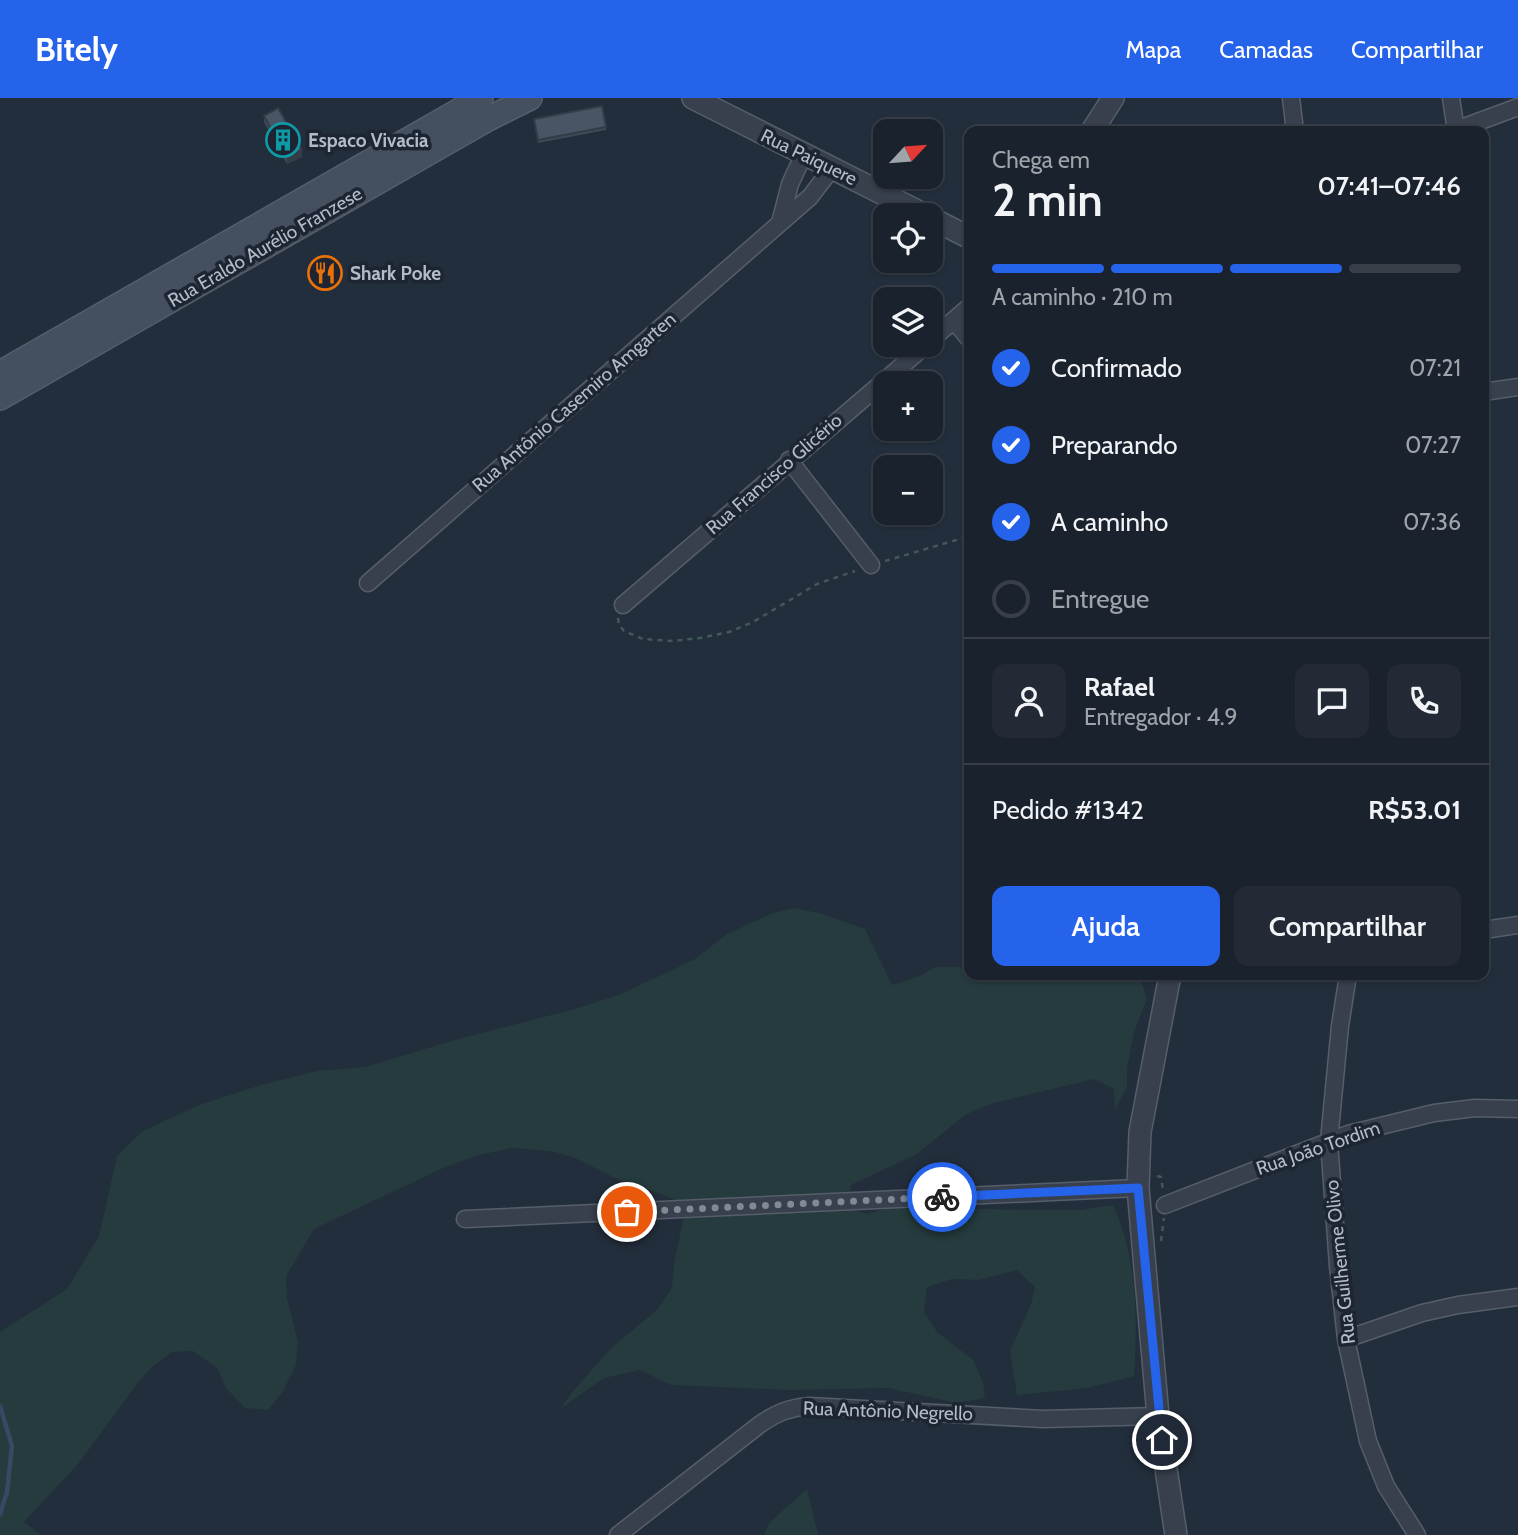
<!DOCTYPE html>
<html lang="pt">
<head>
<meta charset="utf-8">
<style>
  :root { --surface:#1a222d; --page:#232a35; --text:#f1f3f6; --muted:#9fa4aa; --line:#383f49; --accent:#2563eb }
  body { margin:0; font-family:Cabin,sans-serif; background:var(--page); color:var(--text); height:100vh; display:flex; flex-direction:column; font-size:26px; white-space:nowrap }
  * { box-sizing:border-box; margin:0 }
  p { font-size:23px; color:var(--muted) }
  .icon { flex:none; width:38px; height:38px; fill:none; stroke:currentColor; stroke-width:2; stroke-linecap:round; stroke-linejoin:round }
  .map { position:relative; flex:1; overflow:hidden }
  .panel { position:absolute; left:964px; top:28px; width:525px; height:854px; display:flex; flex-direction:column; background:var(--surface); border-radius:14px; box-shadow:0 2px 5px #0004,0 0 0 2px var(--line) }
  .panel>* { flex:none }
  .needle { width:46px; rotate:64deg }
  .controls { position:absolute; left:873px; top:21px; display:grid; gap:14px }
  .controls a { display:grid; place-items:center; width:70px; height:70px; border-radius:14px; background:var(--surface); box-shadow:0 2px 5px #0004,0 0 0 2px var(--line); font-size:35px }
  .pin { position:absolute; display:grid; place-items:center; width:60px; height:60px; color:#fff; margin:-30px; border:4px solid #fff; border-radius:50%; box-shadow:0 2px 7px #0007 }
  .courier { position:absolute; display:grid; place-items:center; width:70px; height:70px; margin:-35px; border:5px solid #2563eb; border-radius:50%; background:#fff; color:#222; box-shadow:0 2px 9px #0007 }
  .head em { font-style:normal; font-weight:600 }
  .head div { display:flex; flex-direction:column-reverse }
  .head { display:flex; align-items:center; justify-content:space-between; height:119px; padding:0 28px }
  h1 { font-size:46px; font-weight:600; line-height:52px }
  .bar { display:grid; grid-template-columns:repeat(4,1fr); gap:10px 7px; align-content:center; height:84px; padding:0 28px }
  .bar i { height:9px; border-radius:5px; background:var(--line) }
  .bar .active { background:var(--accent) }
  .bar p { grid-column:span 4 }
  .line { display:flex; align-items:center; gap:18px; padding:0 28px; border-top:2px solid var(--line) }
  .line div { flex:1 }
  .round { display:grid; place-items:center; flex:none; width:74px; height:74px; border-radius:14px; background:var(--page) }
  ol { padding:0 28px; list-style:none }
  li { display:flex; align-items:center; gap:21px; height:77px }
  li p { margin-inline-start:auto }
  li .icon { padding:7px; border-radius:50%; background:var(--accent); color:#fff; stroke-width:4 }
  li:last-child { color:var(--muted) }
  li i { width:38px; height:38px; border:4px solid var(--line); border-radius:50% }
  .primary-button { display:flex; gap:14px; margin-top:auto; padding:14px 28px }
  .primary-button a { flex:1; height:80px; border-radius:14px; background:var(--accent); color:#fff; font-size:28px; font-weight:600; line-height:80px; text-align:center }
  .primary-button a+a { background:var(--page); color:var(--text) }
  header { display:flex; align-items:center; gap:42px; box-sizing:border-box; height:98px; padding:0 35px; background:var(--accent); color:#fff }
  header strong { font-size:33px }
  nav { display:flex; gap:38px; margin-inline-start:auto; font-size:24px }
  .map>svg:first-child { display:block }
</style>
</head>
<body>
<header>
<strong>Bitely</strong>
<nav><a>Mapa</a><a>Camadas</a><a>Compartilhar</a></nav>
</header>
<div class="map">
<svg width="1518" height="1437" viewBox="0 0 1518 1437">
  <rect width="100%" height="100%" fill="#232e3c"/>
  <path fill="#253b3d" d="M795,810L823,816L865,831L892,887L920,878L936,869H969L970,877H1139L1147,901L1134,934L1127,971V989L1115,1012L1114,991L1094,981L990,1006L965,1017L917,1056L851,1087L847,1110L868,1116L889,1109L922,1106L970,1111L1080,1112L1113,1107C1137,1158 1138,1222 1134,1278L1087,1290L1017,1297L1010,1253L1031,1206L1035,1189L1017,1172L979,1182L952,1181L927,1189L924,1214L937,1234L973,1262L983,1284L985,1300L957,1305L888,1290L790,1292L671,1287L640,1272L604,1280L560,1311L574,1292L612,1249L657,1212L672,1190L674,1167L683,1122L674,1101L617,1081L573,1059L551,1053L512,1050L475,1058L441,1071L314,1131L286,1178L287,1200L298,1244L296,1267L282,1295L268,1312L245,1310L226,1290L217,1270L193,1253L172,1254L151,1270L137,1286L78,1366L24,1424L41,1437H0V1234L67,1191L99,1138L117,1058L143,1033L199,1007L261,987L317,973L365,969L458,941L575,911L621,896L695,861L727,836L773,815Z
    M807,1391L818,1437H764L770,1424Z"/>
  <g fill="none" stroke-linecap="round" stroke-linejoin="round">
    <path stroke="#364a63" stroke-width="4.5" d="M0,1308L12,1348L7,1394L0,1416"/>
    <g stroke="#555e6a" stroke-width="19">
      <path id="minor" d="M1291,0L1295,33
        M1451,0L1456,33
        M1456,32L1518,9
        M780,125L790,86L804,56
        M954,223L970,242
        M931,242L970,208
        M1484,294L1518,289
        M789,362L871,467
        M368,485L810,99L833,69
        M623,507L926,247
        M1484,832L1518,827
        M1348,877L1340,928L1329,1043L1338,1168L1346,1241L1368,1343L1386,1388L1417,1437
        M1165,1107L1348,1036L1434,1015L1475,1010L1518,1011
        M465,1121L1138,1090
        M1346,1241L1422,1215L1458,1207L1518,1199
        M618,1437L759,1327C776,1315 788,1310 809,1308L1043,1321L1158,1318"/>
    </g>
    <g stroke="#555e6a" stroke-width="24">
      <path id="tertiary" d="M693,0L925,117
        M1092,33L1113,0
        M931,120L970,140
        M1170,877L1140,1034L1138,1090L1158,1318L1176,1437"/>
    </g>
    <g stroke="#555e6a" stroke-width="26">
      <path id="secondary" d="M0,275L481,0
        M0,300L488,21L530,0"/>
    </g>
    <path stroke="#43585b" stroke-width="2.5" stroke-dasharray="5 5" stroke-linecap="butt" d="M1484,313L1490,317L1489,321L1484,322
      M885,463L970,438
      M618,520L619,527L624,533L643,541L672,543L700,540L729,534L753,524L817,486L855,473
      M1157,1078L1161,1079L1163,1092
      M1161,1143L1164,1120"/>
    <use href="#minor" stroke="#37404c" stroke-width="16"/>
    <use href="#tertiary" stroke="#37404c" stroke-width="21"/>
    <use href="#secondary" stroke="#444f60" stroke-width="23"/>
  </g>
  <path fill="#3f4957" d="M264,18L302,59L287,66L264,24Z
    M534,21L606,29V32L538,45Z"/>
  <path fill="#333c47" d="M302,52V59L287,66V59Z"/>
  <path fill="#495565" stroke="#333c47" stroke-width="2" d="M602,8L606,29L538,42L534,21Z
    M278,10L302,52L287,59L264,18Z"/>
  <g fill="none" stroke-linecap="round" stroke-linejoin="round">
    <path stroke="#808a97" stroke-width="7" stroke-dasharray="0 12.6" d="M627,1114L942,1099"/>
    <path stroke="#2563eb" stroke-width="9" d="M942,1099L1138,1090L1162,1342"/>
  </g>
  <defs>
    <g id="building-ring" transform="scale(1.75)"><circle r="9.5" fill="#1c2531" stroke="#0f9aa8" stroke-width="1.5"/><path d="M-4-6H4V6H1V3H-1V6H-4ZM-2.5-4.3h1.7v1.8h-1.7ZM.8-4.3h1.7v1.8H.8ZM-2.5-1h1.7V.8h-1.7ZM.8-1h1.7V.8H.8Z" fill="#0f9aa8"/></g>
    <g id="restaurant-ring" transform="scale(1.75)"><circle r="9.5" fill="#1c2531" stroke="#e8710a" stroke-width="1.5"/><path d="M-5-6h1v4h1v-4h1v4h1v-4h1v5L-1.5 .5V6h-2V.5L-5-1ZM5-6V6H3V1.5H1.5Q1.5-4 5-6Z" fill="#e8710a"/></g>
  </defs>
  <g fill-rule="evenodd">
    <use href="#building-ring" x="283" y="42"/>
    <use href="#restaurant-ring" x="325" y="175"/>
  </g>
  <g text-anchor="middle" dominant-baseline="central" stroke-width="7" stroke-linejoin="round" paint-order="stroke">
    <g font-size="19" font-weight="bold" fill="#b2bbc8" stroke="#1c2531" text-anchor="start">
      <text x="308" y="42">Espaco Vivacia</text>
      <text x="350" y="175">Shark Poke</text>
    </g>
    <g font-size="19" fill="#b2bbc8" stroke="#1c2531">
      <text transform="translate(809 59) rotate(26)">Rua Paiquere</text>
      <text transform="translate(265 149) rotate(-30)">Rua Eraldo Aurélio Franzese</text>
      <text transform="translate(574 304) rotate(-41)">Rua Antônio Casemiro Amgarten</text>
      <text transform="translate(774 376) rotate(-41)">Rua Francisco Glicério</text>
      <text transform="translate(1318 1050) rotate(-19)">Rua João Tordim</text>
      <text transform="translate(1340 1164) rotate(-96)">Rua Guilherme Olivo</text>
      <text transform="translate(888 1313) rotate(2)">Rua Antônio Negrello</text>
    </g>
  </g>
</svg>
<div class="controls">
<a><svg class="needle" viewBox="-14 -14 28 28"><path d="M0-13l5 13h-10z" fill="#e53935"/><path d="M0 13l5-13h-10z" fill="#9fa4aa"/></svg></a>
<a><svg class="icon" aria-label="locate" viewBox="0 0 24 24"><circle cx="12" cy="12" r="6"/><path d="M12 2v4M12 18v4M2 12h4M18 12h4"/></svg></a>
<a><svg class="icon" aria-label="layers" viewBox="0 0 24 24"><path d="M12 4l9 5-9 5-9-5zM3 14l9 5 9-5"/></svg></a>
<a>+</a>
<a>−</a>
</div>
<div class="pin" style="left:627px;top:1114px;background:#ea580c"><svg class="icon" aria-label="bag" viewBox="0 0 24 24"><path d="M5 8h14l-1 12H6zM9 8a3 3 0 0 1 6 0"/></svg></div>
<div class="pin" style="left:1162px;top:1342px;background:#1f2937"><svg class="icon" aria-label="home" viewBox="0 0 24 24"><path d="M3 11l9-7 9 7M6 9v11h12V9"/></svg></div>
<div class="courier" style="left:942px;top:1099px"><svg class="icon" aria-label="bike" viewBox="0 0 24 24"><circle cx="6" cy="16" r="4"/><circle cx="18" cy="16" r="4"/><path d="M6 16l4-8h5l3 8M10 8l3 8H6M13 5h3"/></svg></div>
<section class="panel">
<div class="head"><div><h1>2 min</h1><p>Chega em</p></div><em>07:41–07:46</em></div>
<div class="bar"><i class="active"></i><i class="active"></i><i class="active"></i><i></i><p>A caminho · 210 m</p></div>
<ol>
<li><svg class="icon" aria-label="check" viewBox="0 0 24 24"><path d="M5 12l5 5 9-10"/></svg>Confirmado<p>07:21</p></li>
<li><svg class="icon" aria-label="check" viewBox="0 0 24 24"><path d="M5 12l5 5 9-10"/></svg>Preparando<p>07:27</p></li>
<li><svg class="icon" aria-label="check" viewBox="0 0 24 24"><path d="M5 12l5 5 9-10"/></svg>A caminho<p>07:36</p></li>
<li><i></i>Entregue</li>
</ol>
<div class="line" style="height:126px"><a class="round"><svg class="icon" aria-label="person" viewBox="0 0 24 24"><circle cx="12" cy="8" r="4"/><path d="M4 21q1-7 8-7t8 7"/></svg></a><div><b>Rafael</b><p>Entregador · 4.9</p></div><a class="round"><svg class="icon" aria-label="chat" viewBox="0 0 24 24"><path d="M4 5h16v11H9l-5 4z"/></svg></a><a class="round"><svg class="icon" aria-label="phone" viewBox="0 0 24 24"><path d="M5 4h4l2 5-3 2q2 4 5 5l2-3 5 2v4C11 20 4 13 5 4z"/></svg></a></div>
<div class="line" style="height:91px"><div>Pedido #1342</div><b>R$53.01</b></div>
<div class="primary-button"><a>Ajuda</a><a>Compartilhar</a></div>
</section>
</div>
</body>
</html>
